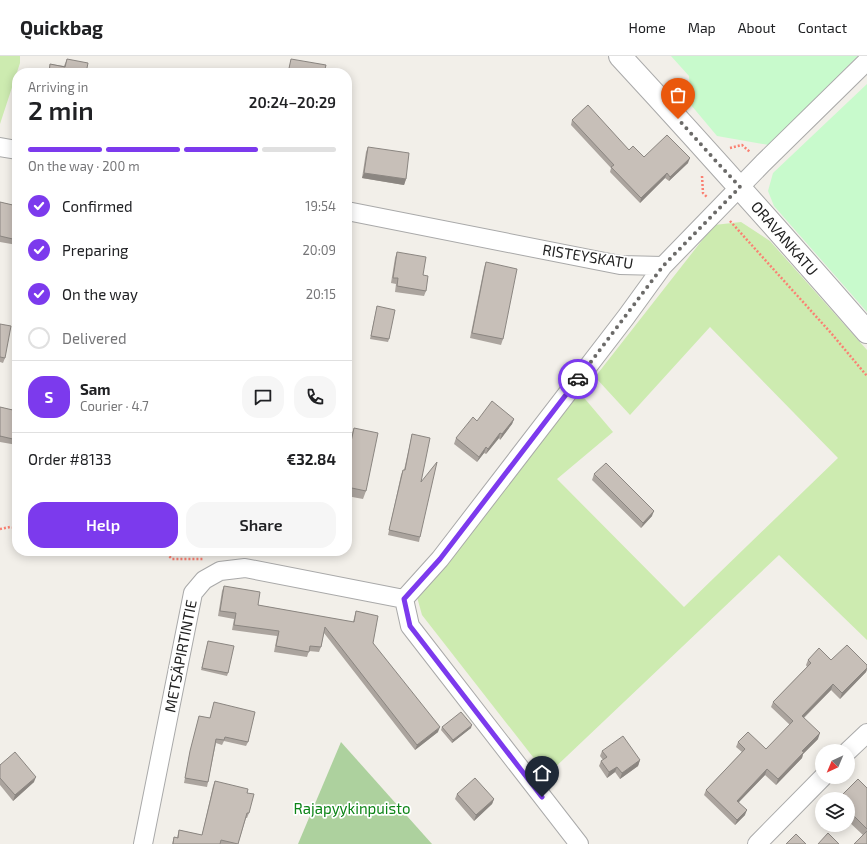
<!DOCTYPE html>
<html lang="en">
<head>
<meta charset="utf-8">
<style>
  :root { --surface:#fff; --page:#f6f6f6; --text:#202124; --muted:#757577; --line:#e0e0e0; --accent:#7c3aed }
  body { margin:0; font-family:"Exo 2",sans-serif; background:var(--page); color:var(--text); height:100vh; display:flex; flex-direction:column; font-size:15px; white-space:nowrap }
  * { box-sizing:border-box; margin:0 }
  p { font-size:13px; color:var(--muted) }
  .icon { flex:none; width:22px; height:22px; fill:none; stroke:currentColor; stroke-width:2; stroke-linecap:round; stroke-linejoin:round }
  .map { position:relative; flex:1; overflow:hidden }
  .side { position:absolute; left:12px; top:12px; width:340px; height:488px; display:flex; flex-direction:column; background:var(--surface); border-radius:16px; box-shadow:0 2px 10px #0003 }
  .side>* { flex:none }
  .needle { width:26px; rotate:224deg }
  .controls { position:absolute; left:815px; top:688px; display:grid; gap:8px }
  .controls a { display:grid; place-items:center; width:40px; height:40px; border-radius:50%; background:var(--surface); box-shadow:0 2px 10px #0003; font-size:20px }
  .pin { position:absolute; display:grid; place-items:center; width:34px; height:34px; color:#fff; margin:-41px -17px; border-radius:50% 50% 50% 0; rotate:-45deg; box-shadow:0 0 4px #0007 }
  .pin .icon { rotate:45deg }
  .courier { position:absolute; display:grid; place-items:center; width:40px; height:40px; margin:-20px; border:3px solid #7c3aed; border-radius:50%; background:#fff; color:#222; box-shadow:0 1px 5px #0007 }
  .summary em { font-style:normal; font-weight:600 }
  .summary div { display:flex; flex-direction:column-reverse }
  .summary { display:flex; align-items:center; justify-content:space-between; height:68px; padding:0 16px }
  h1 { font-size:26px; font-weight:600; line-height:30px }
  .bar { display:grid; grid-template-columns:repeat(4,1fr); gap:6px 4px; align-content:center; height:48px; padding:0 16px }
  .bar i { height:5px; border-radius:3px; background:var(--line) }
  .bar .current { background:var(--accent) }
  .bar p { grid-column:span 4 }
  .line { display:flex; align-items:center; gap:10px; padding:0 16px; border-top:1px solid var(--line) }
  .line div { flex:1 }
  .round { display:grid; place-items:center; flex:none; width:42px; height:42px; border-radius:16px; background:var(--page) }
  ol { padding:0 16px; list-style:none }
  li { display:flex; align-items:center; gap:12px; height:44px }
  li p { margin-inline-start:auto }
  li .icon { padding:4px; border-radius:50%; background:var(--accent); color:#fff; stroke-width:4 }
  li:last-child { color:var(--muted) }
  li i { width:22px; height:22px; border:2px solid var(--line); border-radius:50% }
  .button { display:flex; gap:8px; margin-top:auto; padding:8px 16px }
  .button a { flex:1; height:46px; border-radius:16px; background:var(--accent); color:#fff; font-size:16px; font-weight:600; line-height:46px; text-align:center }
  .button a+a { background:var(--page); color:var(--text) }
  header { display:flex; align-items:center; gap:24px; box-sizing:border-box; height:56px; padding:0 20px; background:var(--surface); border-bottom:1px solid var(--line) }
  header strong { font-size:19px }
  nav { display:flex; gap:22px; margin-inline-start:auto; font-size:14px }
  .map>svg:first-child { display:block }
</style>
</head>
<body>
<header>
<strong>Quickbag</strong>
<nav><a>Home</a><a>Map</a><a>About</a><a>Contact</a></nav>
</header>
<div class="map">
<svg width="867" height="788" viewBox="0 0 867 788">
  <rect width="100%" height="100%" fill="#f2efe9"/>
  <path fill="#cdebb0" d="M0,0H20V7L0,68Z
    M741,166L770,185L867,294V584L779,499L547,719L422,559L417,541L580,337L613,376L557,423L684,551L838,402L710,271L630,359L595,321L714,169Z"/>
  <path fill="#add19e" d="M341,686L432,788H298Z"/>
  <path fill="#c8facc" d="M671,0H858L769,89L717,80L691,49L689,20Z
    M867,28V256L774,150L768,135L773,117Z"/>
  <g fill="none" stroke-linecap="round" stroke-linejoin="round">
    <g stroke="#a9a9a9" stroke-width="20">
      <path id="minor" d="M0,91L17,94
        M347,155L620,209L663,210L763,107L867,5
        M404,543L440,503L626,261L663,210
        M404,543L410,570L579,788
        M848,695L867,677
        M143,788L193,537L204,524L220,515L245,512L404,543
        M757,788L823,721"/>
    </g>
    <g stroke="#a9a9a9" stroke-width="24">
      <path id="tertiary" d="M620,0C704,91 786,183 867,276"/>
    </g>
    <path stroke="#fa8072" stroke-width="2.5" stroke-dasharray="2 2" stroke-linecap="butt" d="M730,92L742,89L750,96
      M702,120L703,137L707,141
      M730,165L831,277L867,320
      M0,473L10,471L17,472
      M147,495L166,497L172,503H204"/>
    <use href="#minor" stroke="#fff" stroke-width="18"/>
    <use href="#tertiary" stroke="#fff" stroke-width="22"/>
  </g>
  <path fill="#aba49e" d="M67,3L86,17H48L50,8L64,10Z
    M572,64L644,101L688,107L669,125L665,122L640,147L610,116L611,112L571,69Z
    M368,91L406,123L404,129L362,122L366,96Z
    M0,146L17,150V189L0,186Z
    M397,196L423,219L426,235L424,240L395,236L396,228L391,227L395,202Z
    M486,206L503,283L501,289L470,282L484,212Z
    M377,250L389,283L388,286L370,283Z
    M0,268L5,302L3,307L0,306Z
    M0,351L17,355V389L0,386Z
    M514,363L512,368L500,384L499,382L486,398L484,397L477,406L454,388L456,382L477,365Z
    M354,372L366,435L363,443L347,440V398L351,380Z
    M412,378L421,426L420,481L419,486L388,479L401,419L403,414H404L411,383Z
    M594,418L652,460L641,472L592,424Z
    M224,530L258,549L353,566L356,555L373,587L438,676L415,694L324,577L321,591L319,596L309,595L307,601L274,596L277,580L232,574L234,563L218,560L222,535Z
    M208,585L228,617L227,620L201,614Z
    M808,604H831L867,609V614L866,616L840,643L831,634L804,662L818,683L803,698L802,702L776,729L765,719L739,746L745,759L735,769L704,739L706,734L742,696L736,691L738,686L766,693L790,669L771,651L773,646L807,611L806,609Z
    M214,646L248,686L246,690L224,685L222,689L216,687L208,726L207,731L184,727L189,700L199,660L210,662Z
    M442,671L471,672L452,687L441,674Z
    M602,695L640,704L638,710L620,723L615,716L607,722L599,710L601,705L603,704L600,700Z
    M0,709L34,726L13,745L0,729Z
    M215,725L247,737L249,757L247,762H246L238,788H172L174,781L177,782L179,774L202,779L213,730Z
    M867,732V788L863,779L848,765V743Z
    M457,738L494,743L492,748L474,765L455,743Z"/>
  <path fill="#8b8681" d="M690,102L688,107L669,125L670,121Z
    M364,117L406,123L404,129L362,122Z
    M667,117L665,122L640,147L641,142Z
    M514,363L512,368L500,384L502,378Z
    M500,377L499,382L486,398L488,393Z
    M486,391L484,397L477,406L479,401Z
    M654,455L652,460L641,472L643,467Z
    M867,612L866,616L840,643L842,637Z
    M833,628L831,634L800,665L802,660Z
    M472,669L471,672L452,687L453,684Z
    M440,671L438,676L415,694L417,689Z
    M820,677L818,683L803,698L802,702L776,729L778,723L802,695Z
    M640,704L638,710L620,723L622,717Z
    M617,711L615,716L607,722L609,716Z
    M767,713L765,719L735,750L737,745Z
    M36,721L34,726L13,745L15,739Z
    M494,743L492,748L474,765L476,759Z
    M747,754L745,759L735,769L737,764Z"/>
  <path fill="#c7bfb8" stroke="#8b8681" d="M67,3L88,7L86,17H49L50,8L65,11Z
    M291,3L326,9L324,17H288Z
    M588,49L629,94L633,90L644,101L667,79L690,102L670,121L667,117L641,142L611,111L614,109L572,64Z
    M368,91L409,97L406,123L364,117Z
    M0,146L17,150V184L0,180Z
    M397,196L426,201L423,219L428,220L426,235L397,230L398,222H393Z
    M486,206L517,213L503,283L472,277Z
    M377,250L395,254L389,283L371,280Z
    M0,268L11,270L5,302L0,301Z
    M492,345L514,363L502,378L500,377L488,393L486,391L479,401L456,382L473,361L477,365Z
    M0,351L17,355V384L0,380V381Z
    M354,372L378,377L366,435L347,431V404Z
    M412,378L430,382L421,426L437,406L420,481L389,474L403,414H405Z
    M606,407L654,455L643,467L594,418Z
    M224,530L260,536L258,549L354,566L356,555L378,560L373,587L440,671L417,689L325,571L321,591L310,590L309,596L276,590L279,575L234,569L236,557L220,555Z
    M208,585L234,590L228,617L202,612Z
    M847,589L867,609V612L842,637L833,628L802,660L820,677L802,695L804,696L778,723L767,713L737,745L747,754L737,764L706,734L745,693L738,686L748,676L766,693L793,665L773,646L811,607L808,604L819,592L831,604Z
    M214,646L255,656L248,686L225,681L224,684L216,683L208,726L185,722L190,695L199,660L210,662Z
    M461,656L472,669L453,684L442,671Z
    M623,680L640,704L622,717L617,711L609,716L601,705L607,701L602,695Z
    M15,696L36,721L15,739L0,722V709Z
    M475,722L494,743L476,759L457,738Z
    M858,723L867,732V773L848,754V743H838Z
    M215,725L248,733L247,737L254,738L249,757H247L238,788L221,784L220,788H173L174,781L178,782L179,774L202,779Z
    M867,775V788H854Z
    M828,777L839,788H818Z
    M796,778L806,788H786Z"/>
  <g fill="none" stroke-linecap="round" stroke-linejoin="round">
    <path stroke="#6b6a68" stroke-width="4" stroke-dasharray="0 7.2" d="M578,323L663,210L740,131L715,104L678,63"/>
    <path stroke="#7c3aed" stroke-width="5" d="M542,741L410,570L404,543L440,503L578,323"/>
  </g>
  <g text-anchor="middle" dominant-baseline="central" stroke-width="3.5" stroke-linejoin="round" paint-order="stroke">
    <g font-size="15" fill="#222" stroke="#fff">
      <text transform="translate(785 182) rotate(49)">ORAVANKATU</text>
      <text transform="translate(588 200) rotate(9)">RISTEYSKATU</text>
      <text transform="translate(180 600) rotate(-79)">METSÄPIRTINTIE</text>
    </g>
    <g font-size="15" fill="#0c8416" stroke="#fff">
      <text x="352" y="752">Rajapyykinpuisto</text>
    </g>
  </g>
</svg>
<div class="controls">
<a><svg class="needle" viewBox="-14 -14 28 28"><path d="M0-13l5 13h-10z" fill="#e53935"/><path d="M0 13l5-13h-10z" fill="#757577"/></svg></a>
<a><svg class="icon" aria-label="layers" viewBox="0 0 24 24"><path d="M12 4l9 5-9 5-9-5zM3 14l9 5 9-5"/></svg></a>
</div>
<div class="pin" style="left:678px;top:63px;background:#ea580c"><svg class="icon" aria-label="bag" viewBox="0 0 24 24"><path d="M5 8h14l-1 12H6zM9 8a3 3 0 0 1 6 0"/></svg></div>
<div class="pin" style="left:542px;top:741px;background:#1f2937"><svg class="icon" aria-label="home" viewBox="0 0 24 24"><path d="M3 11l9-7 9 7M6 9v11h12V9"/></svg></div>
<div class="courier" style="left:578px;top:323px"><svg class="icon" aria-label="car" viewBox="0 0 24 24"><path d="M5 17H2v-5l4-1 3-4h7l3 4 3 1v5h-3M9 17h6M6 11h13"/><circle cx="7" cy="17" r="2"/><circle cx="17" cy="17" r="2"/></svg></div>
<section class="side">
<div class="summary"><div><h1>2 min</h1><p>Arriving in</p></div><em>20:24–20:29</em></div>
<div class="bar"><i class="current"></i><i class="current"></i><i class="current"></i><i></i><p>On the way · 200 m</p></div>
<ol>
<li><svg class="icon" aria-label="check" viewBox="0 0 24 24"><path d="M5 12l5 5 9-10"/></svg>Confirmed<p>19:54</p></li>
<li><svg class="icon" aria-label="check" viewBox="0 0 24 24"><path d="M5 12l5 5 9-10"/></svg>Preparing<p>20:09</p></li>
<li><svg class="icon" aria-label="check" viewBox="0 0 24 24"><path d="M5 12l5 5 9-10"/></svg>On the way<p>20:15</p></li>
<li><i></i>Delivered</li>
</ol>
<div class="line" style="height:72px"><b class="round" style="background:var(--accent);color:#fff">S</b><div><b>Sam</b><p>Courier · 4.7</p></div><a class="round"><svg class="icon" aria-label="chat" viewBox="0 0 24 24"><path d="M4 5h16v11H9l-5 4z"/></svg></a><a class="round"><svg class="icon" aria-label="phone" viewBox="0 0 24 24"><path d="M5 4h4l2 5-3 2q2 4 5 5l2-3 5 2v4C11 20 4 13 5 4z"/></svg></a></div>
<div class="line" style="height:52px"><div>Order #8133</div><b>€32.84</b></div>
<div class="button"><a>Help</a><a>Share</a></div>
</section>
</div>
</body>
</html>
